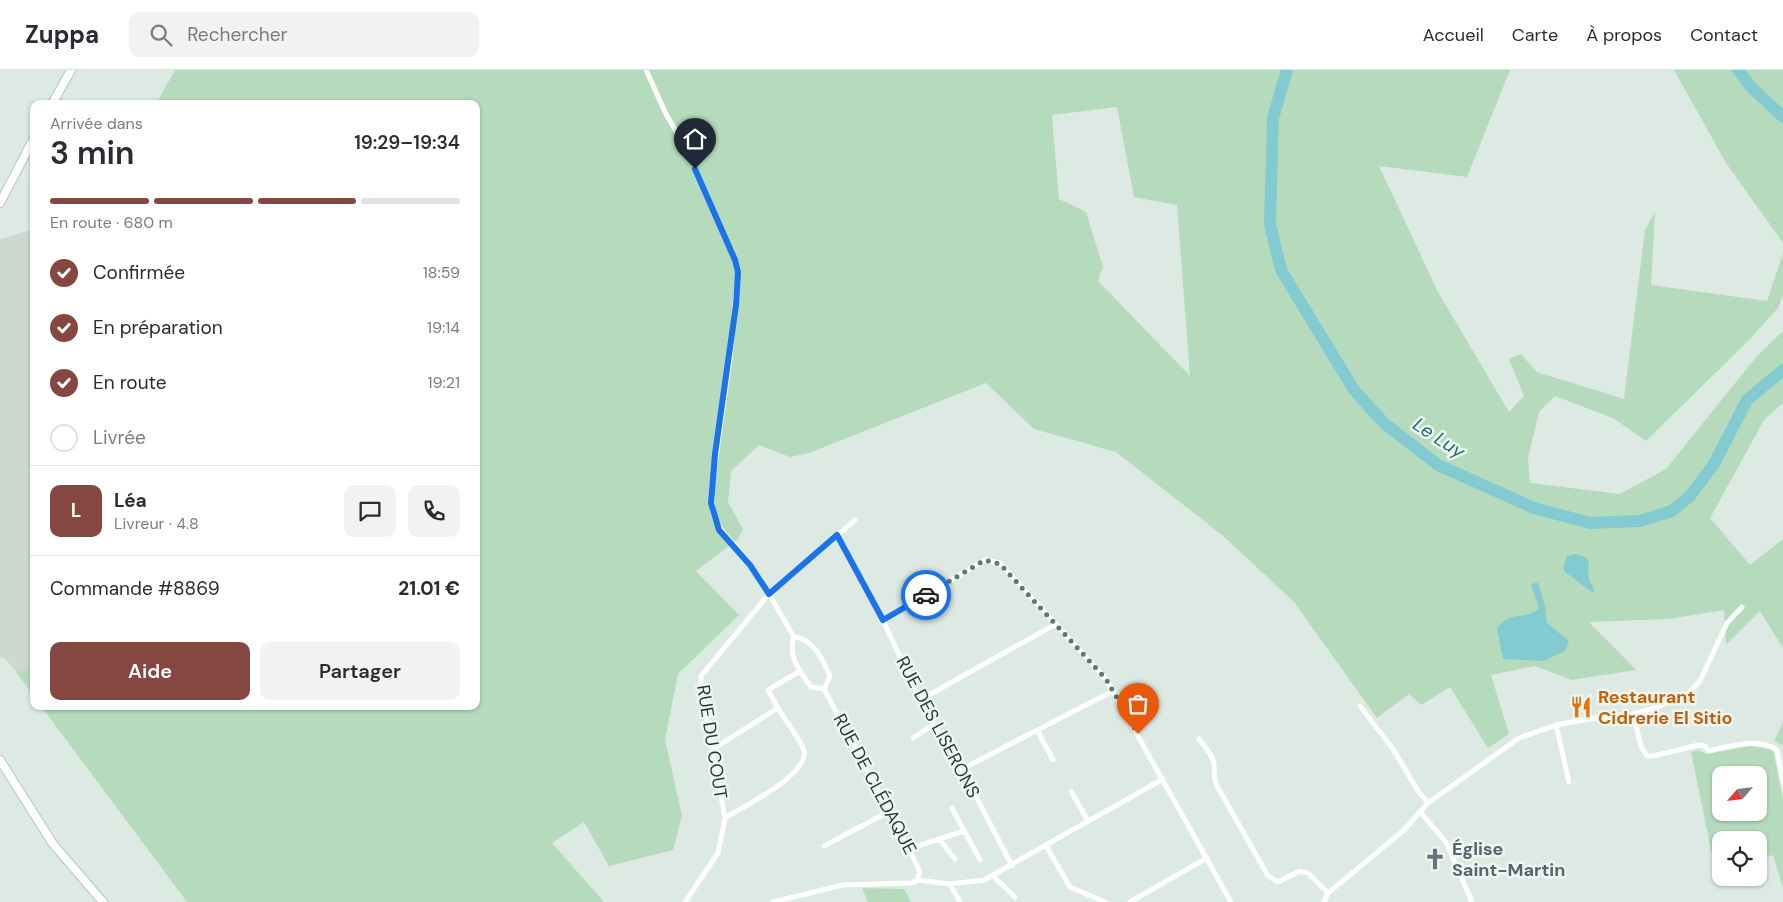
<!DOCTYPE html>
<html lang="fr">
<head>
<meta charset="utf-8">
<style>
  :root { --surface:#fff; --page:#f2f2f3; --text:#2b2b33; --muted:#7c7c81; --line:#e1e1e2; --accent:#854840 }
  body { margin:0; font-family:"DM Sans",sans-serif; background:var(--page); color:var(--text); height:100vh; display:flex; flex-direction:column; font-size:19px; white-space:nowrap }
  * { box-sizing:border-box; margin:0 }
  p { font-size:16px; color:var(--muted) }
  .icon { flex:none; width:28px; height:28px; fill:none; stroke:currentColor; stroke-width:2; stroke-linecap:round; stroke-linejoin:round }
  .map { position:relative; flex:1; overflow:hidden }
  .drawer { position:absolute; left:30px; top:30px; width:450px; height:610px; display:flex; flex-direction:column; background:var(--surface); border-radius:10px; box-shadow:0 1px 4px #0004 }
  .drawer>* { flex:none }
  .needle { width:32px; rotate:242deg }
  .buttons { position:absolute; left:1712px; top:696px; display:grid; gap:10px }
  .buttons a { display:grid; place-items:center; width:55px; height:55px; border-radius:10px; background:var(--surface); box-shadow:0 1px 4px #0004; font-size:25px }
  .pin { position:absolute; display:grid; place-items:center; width:42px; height:42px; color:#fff; margin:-51px -21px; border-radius:50% 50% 50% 0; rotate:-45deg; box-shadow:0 0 5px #0007 }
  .pin .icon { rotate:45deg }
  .courier { position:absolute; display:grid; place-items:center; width:50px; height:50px; margin:-25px; border:4px solid #1a73e8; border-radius:50%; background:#fff; color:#222; box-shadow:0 1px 6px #0007 }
  .summary em { font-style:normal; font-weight:600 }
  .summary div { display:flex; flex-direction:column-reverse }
  .summary { display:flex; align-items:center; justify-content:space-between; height:85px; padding:0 20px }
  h1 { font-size:32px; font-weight:600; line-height:38px }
  .bar { display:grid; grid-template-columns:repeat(4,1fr); gap:8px 5px; align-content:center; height:60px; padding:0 20px }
  .bar i { height:6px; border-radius:4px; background:var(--line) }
  .bar .on { background:var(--accent) }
  .bar p { grid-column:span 4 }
  .line { display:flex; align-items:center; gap:12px; padding:0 20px; border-top:1px solid var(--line) }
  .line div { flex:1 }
  .round { display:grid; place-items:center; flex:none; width:52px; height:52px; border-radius:10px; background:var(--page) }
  ol { padding:0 20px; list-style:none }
  li { display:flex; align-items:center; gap:15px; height:55px }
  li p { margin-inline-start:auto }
  li .icon { padding:5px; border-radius:50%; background:var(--accent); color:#fff; stroke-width:4 }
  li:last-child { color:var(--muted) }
  li i { width:28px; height:28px; border:2px solid var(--line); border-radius:50% }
  .button { display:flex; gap:10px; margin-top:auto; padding:10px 20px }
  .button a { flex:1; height:58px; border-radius:10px; background:var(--accent); color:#fff; font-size:20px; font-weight:600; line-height:58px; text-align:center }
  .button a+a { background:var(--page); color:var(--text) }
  header { display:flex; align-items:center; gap:30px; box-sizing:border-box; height:70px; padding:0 25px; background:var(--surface); border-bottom:1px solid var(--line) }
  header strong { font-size:24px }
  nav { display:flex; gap:28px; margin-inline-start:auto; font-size:18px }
  .search { width:350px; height:45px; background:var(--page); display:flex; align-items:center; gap:12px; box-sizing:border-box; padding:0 18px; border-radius:10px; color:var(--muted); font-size:19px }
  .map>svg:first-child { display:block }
</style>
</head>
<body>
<header>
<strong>Zuppa</strong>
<div class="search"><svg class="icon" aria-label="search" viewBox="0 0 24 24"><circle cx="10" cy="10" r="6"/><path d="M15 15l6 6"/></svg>Rechercher</div>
<nav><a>Accueil</a><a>Carte</a><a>À propos</a><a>Contact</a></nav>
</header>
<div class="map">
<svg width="1783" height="832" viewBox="0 0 1783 832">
  <rect width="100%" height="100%" fill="#dde9e3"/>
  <path fill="#cbd9d1" d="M34,159V597L16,602L5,588L0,587V169Z"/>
  <path fill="#b5dbbc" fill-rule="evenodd" d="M175,0H1510L1467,107L1379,96L1438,222L1509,342L1524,326L1509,289L1521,284L1537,302L1624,329L1645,160L1655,142L1651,215L1767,231L1783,183V224L1778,238L1749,270L1646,371L1613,348L1555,326L1539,342L1528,388L1530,413L1620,424L1666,399L1757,286L1783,261V333L1764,350L1710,448L1750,495L1783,469V578L1760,541L1726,575L1724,540L1668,549L1589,552L1636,600L1572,610L1535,596L1491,605L1509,664L1488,678L1450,617L1421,635L1409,624L1377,648L1294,532L1222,465L1116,382L1034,359L986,313L809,383L790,387L759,375L731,401L728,432L743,459L738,469L696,501L739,545L678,604L665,669L682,746L673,780L609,796L584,752L552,773L604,832H187L41,636H476V34H156ZM1117,37L1134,127L1177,135L1190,306L1098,211L1103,197L1086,142L1059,129L1052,45Z
    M1674,0H1783V173L1726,93Z
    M34,597V626L16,602Z
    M1783,652V676L1774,671Z
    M1750,676L1773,680L1783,729V818L1773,785L1759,789V770H1721V798L1715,799L1691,682L1698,680L1706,684ZM1721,705H1759V742H1721Z
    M862,818L904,819L911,832H868Z"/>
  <path fill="#83cbd0" d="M1575,484C1596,487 1586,496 1589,509C1591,514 1593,517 1595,521L1592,522L1565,502L1563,498L1567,486Z
    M1535,513H1538L1545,535L1547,553L1569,571L1565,581L1544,591L1503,589L1497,559C1509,540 1526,551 1539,538L1531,515Z"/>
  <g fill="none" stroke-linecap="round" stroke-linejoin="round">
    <path stroke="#83cbd0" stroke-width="12" d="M1287,0L1273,48L1270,154L1281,200L1354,320L1384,353L1438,395L1534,438L1590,453L1640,451L1672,441L1690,426L1714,394L1747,330L1783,300
      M1738,0L1750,16L1783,47"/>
    <g stroke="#b0c9be" stroke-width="10">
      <path id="secondary" d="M52,34L71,0
        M0,133L34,68
        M0,690L53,774L103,832"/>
    </g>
    <path stroke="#fff" stroke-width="5" d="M646,0L666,44L689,84L735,190L738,202L730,289L712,415C709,465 729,462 752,497C767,520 780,543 794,567C813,568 823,590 830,606L824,619L909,779L920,802L917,810
      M837,465L883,550L923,637L962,699L1012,796
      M883,550L985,490L1000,493L1106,609L1231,832
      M794,567C787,586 800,601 811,617L824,619
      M920,630L1056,554
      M1360,636L1393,679L1418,721L1428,733
      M1633,644L1641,676L1647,686H1653L1699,675L1705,676L1709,681C1731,676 1757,667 1777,680L1783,712
      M1556,655L1569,712
      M1037,660L1053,690
      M913,668L933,655
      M1199,669C1204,676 1214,686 1214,695C1215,704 1213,707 1217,716L1268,806L1278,812L1300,801L1308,803L1328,823
      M713,679L778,638L768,620L800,601
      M962,699L1113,621
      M1071,721L1088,751
      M952,738L980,790
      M1420,742L1446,772L1472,832
      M725,748C742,737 809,705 804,681C801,670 784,649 778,638
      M939,769L955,789
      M824,776L890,741
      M1046,776L1070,817L1105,832
      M909,779L964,761
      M993,806L1015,827
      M917,810L950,814L984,810L1163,709
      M950,814L960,832
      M685,832L718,783L725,748L701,618V606L769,524L855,450
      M773,832L843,815L912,813L917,810
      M1130,832L1207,788
      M1324,832L1328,823L1403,761L1428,733L1519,668L1556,655L1589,649L1633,644L1655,638L1689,623L1700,611L1727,553L1742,537"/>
    <use href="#secondary" stroke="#fff" stroke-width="8"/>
  </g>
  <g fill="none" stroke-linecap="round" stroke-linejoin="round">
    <path stroke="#62766e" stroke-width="5" stroke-dasharray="0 9" d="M926,525L985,490L1000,494L1106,609L1138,664"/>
    <path stroke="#1a73e8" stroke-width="6" d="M695,99L735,190L738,202L736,235L715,384L711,433L719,460L750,495L769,524L837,465L883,550L926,525"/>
  </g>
  <defs>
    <g id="restaurant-bare" transform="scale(1.725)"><path d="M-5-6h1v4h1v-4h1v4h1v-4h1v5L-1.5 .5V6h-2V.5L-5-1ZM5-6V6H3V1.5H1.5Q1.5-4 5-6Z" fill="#e8710a" stroke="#edf6f1" stroke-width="2.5" paint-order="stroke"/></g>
    <g id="church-bare" transform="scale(1.725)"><path d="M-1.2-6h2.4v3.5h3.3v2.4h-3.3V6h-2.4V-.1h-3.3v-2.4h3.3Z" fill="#6b7280" stroke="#edf6f1" stroke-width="2.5" paint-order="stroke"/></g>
  </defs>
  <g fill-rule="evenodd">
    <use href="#restaurant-bare" x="1581" y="637"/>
    <use href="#church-bare" x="1435" y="789"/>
  </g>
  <g text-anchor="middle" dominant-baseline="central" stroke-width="5" stroke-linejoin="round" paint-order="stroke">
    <g font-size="18" font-weight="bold" fill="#c56008" stroke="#edf6f1" text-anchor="start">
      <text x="1598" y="627">Restaurant<tspan x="1598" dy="21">Cidrerie El Sitio</tspan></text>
    </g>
    <g font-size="18" fill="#1f382f" stroke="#edf6f1">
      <text transform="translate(938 657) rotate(62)">RUE DES LISERONS</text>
      <text transform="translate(712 672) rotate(81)">RUE DU COUT</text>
      <text transform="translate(875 714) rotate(62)">RUE DE CLÉDAQUE</text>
    </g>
    <g font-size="18" font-weight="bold" fill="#5b616d" stroke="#edf6f1" text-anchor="start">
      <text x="1452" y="779">Église<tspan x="1452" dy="21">Saint-Martin</tspan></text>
    </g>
    <g font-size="19" font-style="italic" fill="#196c74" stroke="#edf6f1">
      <text transform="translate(1439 368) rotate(33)">Le Luy</text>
    </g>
  </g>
</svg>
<div class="buttons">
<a><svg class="needle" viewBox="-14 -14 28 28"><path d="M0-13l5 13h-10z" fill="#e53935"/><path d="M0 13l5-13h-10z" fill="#7c7c81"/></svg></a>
<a><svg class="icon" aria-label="locate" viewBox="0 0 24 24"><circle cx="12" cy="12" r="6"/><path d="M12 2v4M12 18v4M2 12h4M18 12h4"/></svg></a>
</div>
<div class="pin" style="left:1138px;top:664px;background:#ea580c"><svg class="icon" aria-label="bag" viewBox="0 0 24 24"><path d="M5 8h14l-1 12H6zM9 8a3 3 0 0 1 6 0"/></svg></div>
<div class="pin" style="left:695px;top:99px;background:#1f2937"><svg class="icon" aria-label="home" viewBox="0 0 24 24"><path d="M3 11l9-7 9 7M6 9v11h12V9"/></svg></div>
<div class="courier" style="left:926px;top:525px"><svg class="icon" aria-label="car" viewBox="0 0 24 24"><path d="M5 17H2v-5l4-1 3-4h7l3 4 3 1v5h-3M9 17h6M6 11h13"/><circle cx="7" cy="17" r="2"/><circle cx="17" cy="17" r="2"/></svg></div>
<section class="drawer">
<div class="summary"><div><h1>3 min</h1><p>Arrivée dans</p></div><em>19:29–19:34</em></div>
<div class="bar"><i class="on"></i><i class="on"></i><i class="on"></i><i></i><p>En route · 680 m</p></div>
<ol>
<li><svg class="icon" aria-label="check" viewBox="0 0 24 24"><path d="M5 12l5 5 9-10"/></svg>Confirmée<p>18:59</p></li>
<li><svg class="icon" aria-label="check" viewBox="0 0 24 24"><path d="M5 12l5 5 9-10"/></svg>En préparation<p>19:14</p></li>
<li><svg class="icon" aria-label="check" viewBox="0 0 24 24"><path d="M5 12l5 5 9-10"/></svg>En route<p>19:21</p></li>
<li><i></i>Livrée</li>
</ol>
<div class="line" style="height:90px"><b class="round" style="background:var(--accent);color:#fff">L</b><div><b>Léa</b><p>Livreur · 4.8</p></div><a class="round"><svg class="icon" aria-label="chat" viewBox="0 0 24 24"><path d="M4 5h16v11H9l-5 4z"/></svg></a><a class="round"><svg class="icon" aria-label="phone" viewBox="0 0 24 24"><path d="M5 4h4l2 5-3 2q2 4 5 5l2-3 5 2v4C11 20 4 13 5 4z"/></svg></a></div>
<div class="line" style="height:65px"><div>Commande #8869</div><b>21.01 €</b></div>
<div class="button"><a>Aide</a><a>Partager</a></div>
</section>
</div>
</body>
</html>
